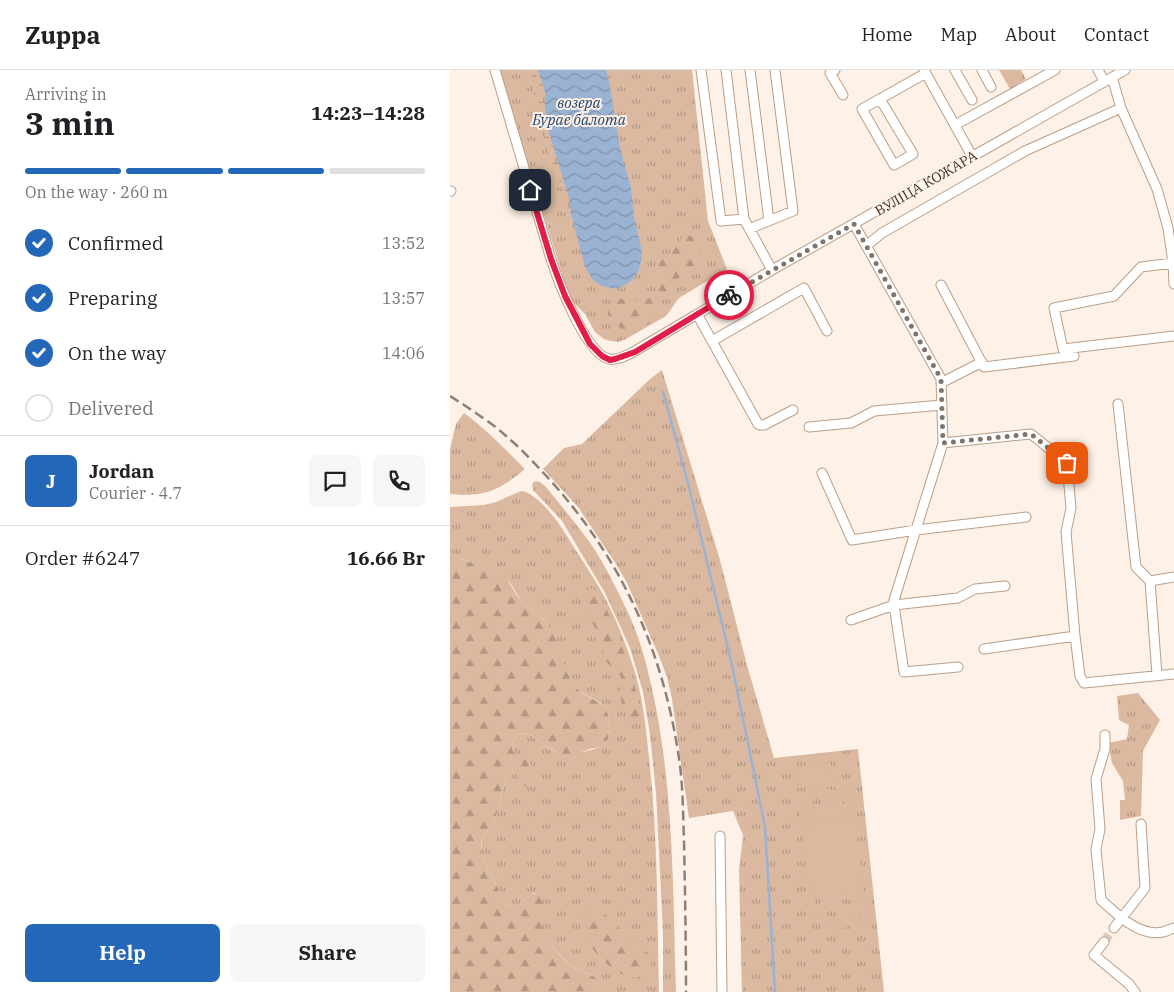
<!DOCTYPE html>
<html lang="en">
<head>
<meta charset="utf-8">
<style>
  :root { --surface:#fff; --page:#f6f6f6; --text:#202124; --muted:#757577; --line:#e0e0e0; --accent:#2267b8 }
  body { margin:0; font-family:"IBM Plex Serif",serif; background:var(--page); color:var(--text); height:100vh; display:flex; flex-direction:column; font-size:19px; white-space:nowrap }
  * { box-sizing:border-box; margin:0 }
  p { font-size:16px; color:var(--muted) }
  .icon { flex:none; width:28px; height:28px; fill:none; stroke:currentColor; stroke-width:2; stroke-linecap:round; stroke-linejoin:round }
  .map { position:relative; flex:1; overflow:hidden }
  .side { display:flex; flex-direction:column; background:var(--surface); width:450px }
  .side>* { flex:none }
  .pin { position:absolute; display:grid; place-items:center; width:42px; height:42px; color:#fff; margin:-21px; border-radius:10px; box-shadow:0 2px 8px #0006 }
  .courier { position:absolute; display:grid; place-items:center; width:50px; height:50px; margin:-25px; border:4px solid #e11d48; border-radius:50%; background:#fff; color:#222; box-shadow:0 1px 6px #0007 }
  .summary em { font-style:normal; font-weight:700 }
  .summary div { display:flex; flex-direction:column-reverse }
  .summary { display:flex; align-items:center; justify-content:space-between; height:85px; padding:0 25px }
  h1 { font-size:32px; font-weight:700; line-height:38px }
  .bar { display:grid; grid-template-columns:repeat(4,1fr); gap:8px 5px; align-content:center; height:60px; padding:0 25px }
  .bar i { height:6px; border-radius:4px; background:var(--line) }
  .bar .selected { background:var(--accent) }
  .bar p { grid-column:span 4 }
  .line { display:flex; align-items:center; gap:12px; padding:0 25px; border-top:1px solid var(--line) }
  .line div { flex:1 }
  .round { display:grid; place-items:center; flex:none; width:52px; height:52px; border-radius:8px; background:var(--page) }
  ol { padding:0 25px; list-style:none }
  li { display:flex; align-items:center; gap:15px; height:55px }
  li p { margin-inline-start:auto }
  li .icon { padding:5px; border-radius:50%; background:var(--accent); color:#fff; stroke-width:4 }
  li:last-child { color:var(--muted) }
  li i { width:28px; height:28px; border:2px solid var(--line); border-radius:50% }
  .button { display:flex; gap:10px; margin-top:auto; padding:10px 25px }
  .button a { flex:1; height:58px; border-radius:8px; background:var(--accent); color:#fff; font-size:20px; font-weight:700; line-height:58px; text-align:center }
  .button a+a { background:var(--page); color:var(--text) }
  header { display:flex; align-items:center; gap:30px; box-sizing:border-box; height:70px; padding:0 25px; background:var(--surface); border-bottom:1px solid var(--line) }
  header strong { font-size:24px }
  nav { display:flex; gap:28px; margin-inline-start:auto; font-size:18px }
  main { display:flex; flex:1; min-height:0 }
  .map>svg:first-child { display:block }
</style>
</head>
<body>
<header>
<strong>Zuppa</strong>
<nav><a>Home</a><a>Map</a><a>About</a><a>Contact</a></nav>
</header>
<main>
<section class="side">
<div class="summary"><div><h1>3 min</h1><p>Arriving in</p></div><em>14:23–14:28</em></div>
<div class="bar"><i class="selected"></i><i class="selected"></i><i class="selected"></i><i></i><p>On the way · 260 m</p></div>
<ol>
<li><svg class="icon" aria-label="check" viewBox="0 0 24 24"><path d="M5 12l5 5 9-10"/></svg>Confirmed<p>13:52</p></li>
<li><svg class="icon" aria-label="check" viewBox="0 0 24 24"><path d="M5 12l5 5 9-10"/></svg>Preparing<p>13:57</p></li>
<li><svg class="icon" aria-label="check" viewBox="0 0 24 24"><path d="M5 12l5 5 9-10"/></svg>On the way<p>14:06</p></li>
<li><i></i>Delivered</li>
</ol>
<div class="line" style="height:90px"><b class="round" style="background:var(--accent);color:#fff">J</b><div><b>Jordan</b><p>Courier · 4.7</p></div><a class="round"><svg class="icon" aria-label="chat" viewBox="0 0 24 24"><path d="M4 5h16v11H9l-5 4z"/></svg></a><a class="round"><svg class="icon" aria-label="phone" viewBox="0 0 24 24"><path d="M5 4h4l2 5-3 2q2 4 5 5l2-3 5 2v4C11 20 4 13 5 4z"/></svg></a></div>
<div class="line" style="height:65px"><div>Order #6247</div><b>16.66 Br</b></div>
<div class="button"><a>Help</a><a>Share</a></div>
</section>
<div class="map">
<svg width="724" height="922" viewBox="0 0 724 922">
  <defs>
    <pattern id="grass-tufts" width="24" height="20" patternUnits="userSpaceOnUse" patternTransform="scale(1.25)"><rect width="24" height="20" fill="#dab9a0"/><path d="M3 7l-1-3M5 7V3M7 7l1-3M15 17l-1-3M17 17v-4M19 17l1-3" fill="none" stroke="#b29782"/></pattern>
    <pattern id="forest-firs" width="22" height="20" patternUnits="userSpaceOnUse" patternTransform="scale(1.25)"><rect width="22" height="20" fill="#dab9a0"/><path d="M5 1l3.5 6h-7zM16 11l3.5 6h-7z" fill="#b29782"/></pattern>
    <pattern id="wetland-marsh" width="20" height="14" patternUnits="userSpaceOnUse" patternTransform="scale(1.25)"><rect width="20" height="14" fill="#dab9a0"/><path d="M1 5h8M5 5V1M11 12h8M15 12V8" fill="none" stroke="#b29782"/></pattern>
    <pattern id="water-waves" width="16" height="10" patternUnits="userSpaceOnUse" patternTransform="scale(1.25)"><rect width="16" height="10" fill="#9bb3d3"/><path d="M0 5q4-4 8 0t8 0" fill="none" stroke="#8092ab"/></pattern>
  </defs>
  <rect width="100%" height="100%" fill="#fef1e7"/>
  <path fill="url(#grass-tufts)" d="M49,0H242L258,151L277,199L229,228L216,246L176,269L168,272L160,271L154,269L145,262L135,244L122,231L118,223Z
    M549,0H571L576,9L560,19Z
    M212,300L270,490L297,595L324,688L408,679L434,922H292L289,800L293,765L283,741L239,748L222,629L217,607L209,586L177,513L166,494L128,437L93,399L114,378L132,374L200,309Z
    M14,343C37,360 55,379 75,399C48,421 35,427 0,424V379L6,354Z
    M85,411L90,412L96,417C113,438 130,458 145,480C158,501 170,525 180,547C193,576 200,608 206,638C224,732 223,827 226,922H213V862L206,723L200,664L193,622L180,578L155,523L112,451L83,420L82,414Z
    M71,421C88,422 112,457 120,471C131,489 144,507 154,526C166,549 176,574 184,599C193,628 196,658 199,688C208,766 207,844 209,922H150C150,916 150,912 146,908C142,904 136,903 131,901C120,896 112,888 104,878C100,872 93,866 91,859C89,847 99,830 84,823L74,828L68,837C61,838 58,836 54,830L32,787L31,781L32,770L45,750L57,704L62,701L65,702L68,705L72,713L81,695C74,684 68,689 62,680C62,674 63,670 67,666C77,659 83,667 90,672C94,675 105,682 110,683C120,686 150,680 156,672C161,666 160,657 159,650C157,628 138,631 126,617C111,599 111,574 98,555C92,546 80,540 73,532C67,526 65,519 60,513C55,508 45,502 38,499C25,492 11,491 0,482V437L34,435L46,432Z
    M688,623L710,650L693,681L691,746L670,750V730H675L673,711L662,693L658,673L677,669L679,655L669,650L667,626Z"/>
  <path fill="url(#forest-firs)" d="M238,165L246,168C261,197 231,201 218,218C208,232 209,251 192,258C186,261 179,261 173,259C166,256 159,252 158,244C157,240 159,237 161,234C171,223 182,233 194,230C199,229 203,227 206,222C210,214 205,208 205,200C206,190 217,187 223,181C228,175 229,168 238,165Z
    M0,481C14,495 36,493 52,505C60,511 63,521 70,529C78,539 90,544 98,555C110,571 111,593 121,610C125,616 129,621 134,624C147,633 157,632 159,650C160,657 161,665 156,672C152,678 146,677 140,679C129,683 121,687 110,683C106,682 94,675 90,672C83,667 77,659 67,666C63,670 62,674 62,680C66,686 71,684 76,689C84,695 86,708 80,716L76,717L72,713L65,702L62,701L57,704L45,750L32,770L31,776L32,787L54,830C58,836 61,838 68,837L76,825C86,821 94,827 94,838C94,843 91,848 91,853C91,858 93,863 96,867C104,879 112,890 125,898C131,902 140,903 146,908C151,912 150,916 150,922H0Z
    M140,518L146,520C160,540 194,625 189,648L186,650H180C173,642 170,632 171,621C171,616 172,611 170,605C168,599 160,598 157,592C152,585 153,575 150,566C147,559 141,553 138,546C133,538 131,524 140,518Z
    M141,841C161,841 169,860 183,872C188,877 196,879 200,886C206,898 193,909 182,907C172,906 163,900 156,893C145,884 116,849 141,841Z"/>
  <path fill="url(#wetland-marsh)" d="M82,0H97L167,219C158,218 149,216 143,209C130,194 127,163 121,144C109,108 94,76 86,38C84,25 82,13 82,0Z"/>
  <path fill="#dab9a0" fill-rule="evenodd" d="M381,693L383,714L347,718L344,697Z
    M401,715L418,853H413L411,843C401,862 382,864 368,847V851L363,852L349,735L354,734V736C363,715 384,714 398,730L397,716ZM376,724C391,725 399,735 401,750L356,755C354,740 360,728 376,724ZM409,823C417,859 367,866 365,828Z
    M392,732L394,749L362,753L360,736Z"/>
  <path fill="url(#water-waves)" d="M88,0H156L160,16L170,78L181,118L184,147L191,177L192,188L188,202L183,209L175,215L167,219L156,217L150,215L143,210L135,197L121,144L119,128L97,56L95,41V22Z"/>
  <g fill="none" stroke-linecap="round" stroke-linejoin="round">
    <path stroke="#9bb3d3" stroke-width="2.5" d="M213,322L238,413L282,595L315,757L325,922"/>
    <path stroke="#d7cbc1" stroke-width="9" stroke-dasharray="9 4.5" stroke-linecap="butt" d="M654,872L664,858"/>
    <g stroke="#bb9e86" stroke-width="11">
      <path id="minor" d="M45,0L101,189C108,211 136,284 159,289C167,291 177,285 185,281L322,200L675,0
        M251,0L271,151L294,149
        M276,0L294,149L322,200
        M300,0L319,151
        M385,0L380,3L393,25
        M474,0L522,86
        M505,0L522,30
        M532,0L541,17
        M648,0L654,11
        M662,7L671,38L707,119L718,158L723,193H724
        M430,29L463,84L444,95L412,39L476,3
        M505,55L605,0
        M0,121H1
        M404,154L491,309L493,373L581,364L617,393L621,438L616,462L625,566L630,606L634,613L724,604
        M299,159L343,141L325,0
        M416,176L432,163L575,81L671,38
        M724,214L723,193L691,197L664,226L604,238L613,279L724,266
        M491,215L534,297L624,286
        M247,244L308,354L310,355H314L343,340
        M262,271L354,218L377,261
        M491,313L532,292
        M668,334L686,497L700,511L707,605
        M359,357L401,353L424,341L492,335
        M493,373L444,530V535L454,602L508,597
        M372,403L402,470L466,460L576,447
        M700,511L724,507
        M401,550L444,535L508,528L525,519L555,516
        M534,579L625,566
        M655,665V679L646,709L650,759L646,779L651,830C667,844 689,867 713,862C717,861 720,859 724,858
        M270,766L272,922
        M664,858L695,818L691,754
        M654,872L644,885L679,914L685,922"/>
    </g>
    <use href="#minor" stroke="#fff" stroke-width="9"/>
    <path stroke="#8c8076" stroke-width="2.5" stroke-dasharray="10 5" stroke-linecap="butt" d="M0,326C16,336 32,347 47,358C53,363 58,368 64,373C77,385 89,398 101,411C173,492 213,581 229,688C233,715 233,743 234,771C235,821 236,872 236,922"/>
  </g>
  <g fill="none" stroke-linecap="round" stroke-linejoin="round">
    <path stroke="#81746b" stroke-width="5" stroke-dasharray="0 9" d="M279,225L404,154L491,309L493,373L581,364L617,393"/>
    <path stroke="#e11d48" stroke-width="6" d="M80,120L101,189L115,226L140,274L152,286L160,290L165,289L185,282L279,225"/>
  </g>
  <g text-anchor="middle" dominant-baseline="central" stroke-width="4" stroke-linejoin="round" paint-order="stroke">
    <g font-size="14" fill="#3d3128" stroke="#fef1e7">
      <text transform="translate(476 113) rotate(-30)">ВУЛІЦА КОЖАРА</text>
    </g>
    <g font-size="15" font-style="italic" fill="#22446f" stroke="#fef1e7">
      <text x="129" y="32">возера<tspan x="129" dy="17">Бурае балота</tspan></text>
    </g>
  </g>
</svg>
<div class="pin" style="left:617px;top:393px;background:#ea580c"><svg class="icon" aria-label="bag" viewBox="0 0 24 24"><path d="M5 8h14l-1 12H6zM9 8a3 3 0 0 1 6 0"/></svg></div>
<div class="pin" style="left:80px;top:120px;background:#1f2937"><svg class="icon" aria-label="home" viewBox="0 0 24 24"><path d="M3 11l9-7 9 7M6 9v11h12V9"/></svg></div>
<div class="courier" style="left:279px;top:225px"><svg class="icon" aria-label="bike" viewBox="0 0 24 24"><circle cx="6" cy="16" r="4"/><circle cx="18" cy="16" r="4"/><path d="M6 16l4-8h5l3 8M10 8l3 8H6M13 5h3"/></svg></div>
</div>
</main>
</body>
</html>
